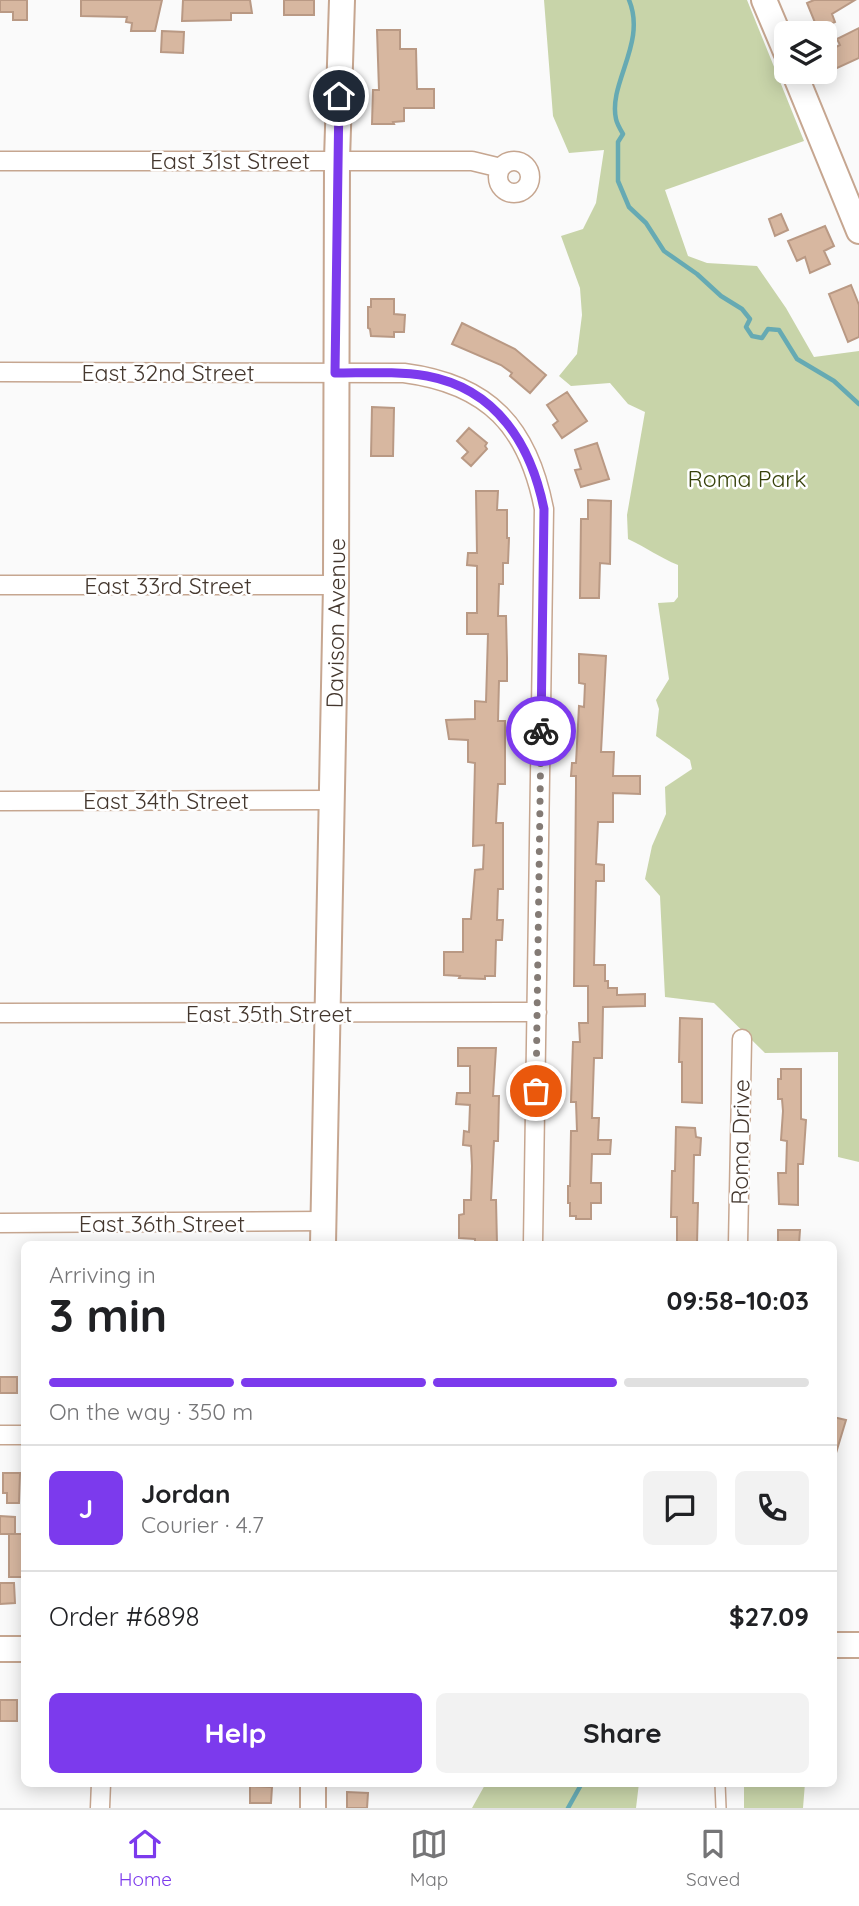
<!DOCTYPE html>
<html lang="en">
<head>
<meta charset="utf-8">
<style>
  :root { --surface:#fff; --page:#f2f2f2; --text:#202124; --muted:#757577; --line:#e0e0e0; --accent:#7c3aed }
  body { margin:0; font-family:Quicksand,sans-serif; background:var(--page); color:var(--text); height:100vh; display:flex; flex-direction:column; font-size:26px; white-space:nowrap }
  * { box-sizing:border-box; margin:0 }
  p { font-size:23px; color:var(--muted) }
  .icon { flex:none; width:38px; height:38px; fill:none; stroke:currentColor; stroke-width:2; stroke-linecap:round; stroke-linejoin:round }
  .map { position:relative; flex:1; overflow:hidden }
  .sheet { position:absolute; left:21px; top:1241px; width:816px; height:546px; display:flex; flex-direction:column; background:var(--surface); border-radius:10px; box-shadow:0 4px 18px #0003 }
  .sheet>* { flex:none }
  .fabs { position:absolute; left:774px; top:21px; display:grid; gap:14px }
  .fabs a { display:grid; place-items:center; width:63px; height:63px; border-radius:10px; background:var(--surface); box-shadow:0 4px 18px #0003; font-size:35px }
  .pin { position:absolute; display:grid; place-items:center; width:60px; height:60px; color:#fff; margin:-30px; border:4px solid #fff; border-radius:50%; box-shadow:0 2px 7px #0007 }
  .courier { position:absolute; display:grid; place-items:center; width:70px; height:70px; margin:-35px; border:5px solid #7c3aed; border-radius:50%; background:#fff; color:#222; box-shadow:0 2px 9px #0007 }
  .overview em { font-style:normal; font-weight:700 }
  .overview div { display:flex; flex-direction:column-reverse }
  .overview { display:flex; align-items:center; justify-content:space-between; height:119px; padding:0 28px }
  h1 { font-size:46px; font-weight:700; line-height:52px }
  .bar { display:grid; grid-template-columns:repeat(4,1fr); gap:10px 7px; align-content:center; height:84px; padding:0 28px }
  .bar i { height:9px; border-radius:5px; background:var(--line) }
  .bar .selected { background:var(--accent) }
  .bar p { grid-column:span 4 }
  .line { display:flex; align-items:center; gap:18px; padding:0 28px; border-top:2px solid var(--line) }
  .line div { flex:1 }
  .round { display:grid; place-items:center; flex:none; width:74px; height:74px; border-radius:10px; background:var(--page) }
  .button { display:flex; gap:14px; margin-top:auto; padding:14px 28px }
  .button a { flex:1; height:80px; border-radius:10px; background:var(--accent); color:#fff; font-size:28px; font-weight:700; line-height:80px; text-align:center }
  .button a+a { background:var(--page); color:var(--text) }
  .dock { display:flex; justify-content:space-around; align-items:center; height:98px; border-top:2px solid var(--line); background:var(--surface); font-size:19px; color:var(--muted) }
  .dock a { display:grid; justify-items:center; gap:4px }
  .dock .selected { color:var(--accent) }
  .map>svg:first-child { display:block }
</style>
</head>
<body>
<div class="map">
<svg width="859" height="1808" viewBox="0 0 859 1808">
  <rect width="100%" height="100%" fill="#fafafa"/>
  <path fill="#c8d4a9" d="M544,0H747L804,141L665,190L688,256L707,263L757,266L786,308L814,357L859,351V1162L838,1157V1052L765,1053L714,1003L665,997L660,896L645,879L652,846L666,814L665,787L692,769L690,760L656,736L659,709L656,700L669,679L658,603L674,602L678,597V565C660,558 646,547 628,539L627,515L645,412L628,404L610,383L571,386L559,376L577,354L582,315L580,288L561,236L583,229L596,203L604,150L569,153L553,116Z
    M486,1783H639L636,1808H472Z
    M744,1783H805L803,1808H744Z"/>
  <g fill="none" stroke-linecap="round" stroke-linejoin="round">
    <path stroke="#66aab3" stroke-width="4.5" d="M629,0C647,43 608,83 616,119C617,124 620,129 623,134L618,142V181L629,207L646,223L664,251L697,274L721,296L742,309L750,319L746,327L752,336L762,338L768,329L779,330L797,359L834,381L859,404
      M568,1808L582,1783"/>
  </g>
  <path fill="#d7b7a0" stroke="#b99984" stroke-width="2" d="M0,0H27V20H13V12H0Z
    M81,0H162L155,31H131L132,23L126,22L127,17L81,16Z
    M183,0H250L252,13H231V20L182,21Z
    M284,0H314V15H284Z
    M814,0H855L832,14L835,22L818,30L807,3Z
    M859,28V58L824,74V53L840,45L837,39Z
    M377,30H400V49H416L417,89H434V108H404V121L393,122L394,124H372L373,90H379Z
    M162,31L184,32L183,53L161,52Z
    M781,214L788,230L775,236L769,219Z
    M825,226L834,246L824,251L830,264L810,273L805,257L797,261L788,241Z
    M851,285L859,305V337L848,342L829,294Z
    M371,299H394V314L405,315L404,332H394V337L371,336L370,329L368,328V307H371Z
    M462,323L515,349L546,375L530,393L510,376L512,373L501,365L452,344Z
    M567,392L587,421L562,438L553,425L558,421L547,405Z
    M372,407L394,408L393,456H371Z
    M469,428L487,443L485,446L487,449L471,466L462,458L468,452L457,441Z
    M597,443L609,479L581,487L575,470L581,469L575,450Z
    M476,491H498L497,510H507V538H509L508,563H503V584H499L498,616H506L507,658V681H499L498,721H505V784H498L496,823H503V889H498L497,920H503L502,940H496L495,976H485V979L459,978L460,976L444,975V952H463V919H471L475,870L483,869L484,845L473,846L475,763L468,762V740L449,739L446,720L475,719V701L486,702L488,634H467V613H477V566L467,565L468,553H477Z
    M588,500L611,501L610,564L600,563L599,598H580L581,519H588Z
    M579,654L606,656L601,752H614L613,776H640V794L613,793V822H598L596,864L604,865V881H596L594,965H605V981H608V988H617V995L645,994V1006L603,1007L602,1058H594L592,1118H599L598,1140H611L610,1154H592L591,1183H601V1203H591V1219H576V1216H570V1203H568V1186H570L571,1131H577L576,1102H571L573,1042H580L579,1023H588V986H574L576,785V776H571L572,763H576L579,706L584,707L585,684L579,683Z
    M680,1018L702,1019V1103L682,1102V1062H679Z
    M458,1048H496L493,1096H499L498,1141H494L491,1200H496L497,1244H475V1239L459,1238V1215L464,1214V1200H471L472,1166L471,1146L463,1145L464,1131L469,1132L470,1105L456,1104L457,1093H470V1066H458Z
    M781,1069H801V1119L806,1120L803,1164H798V1205L779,1204L778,1173H786L787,1141L781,1140L783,1111L782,1099H778V1079H781Z
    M676,1127L695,1128L696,1137L701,1138L700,1155H694L693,1203H698L697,1244H677V1217H671L672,1171H675Z
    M778,1230H800L799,1244H778Z
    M0,1377H17V1393H0Z
    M833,1417L846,1420L836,1453H833Z
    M3,1473H20L19,1503H7V1493H3Z
    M0,1516L15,1517V1534H0Z
    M9,1534H22V1577H9Z
    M0,1583H14L15,1603L0,1604Z
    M0,1700H17V1721H0Z
    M250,1786L272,1787L271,1803H250Z
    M347,1792L368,1793L367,1808H347Z"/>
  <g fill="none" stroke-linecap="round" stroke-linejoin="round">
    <g stroke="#c6a690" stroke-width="12">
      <path id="lane" d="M720,1783L721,1808"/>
    </g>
    <g stroke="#c6a690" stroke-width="21">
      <path id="street" d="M498 177a16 16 0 1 1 32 0a16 16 0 1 1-32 0Z
        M0,161H472L501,168
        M0,372L404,373C489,384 528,427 544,509L533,1244
        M0,585H336
        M0,801L332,800
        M0,1013L537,1012
        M0,1223L324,1221
        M738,1244L742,1039
        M0,1435H24
        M100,1808L101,1783"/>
    </g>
    <g stroke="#c6a690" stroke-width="28">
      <g id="secondary">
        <path d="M764,0L786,52"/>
        <path d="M794,72L859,231"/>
        <path id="s1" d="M323,1244L336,585L337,160L342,0"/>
        <path d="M833,1645H859"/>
        <path d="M0,1649H24"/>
        <path d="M313,1808V1783"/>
      </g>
    </g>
    <use href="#lane" stroke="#fff" stroke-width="9"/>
    <use href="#street" stroke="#fff" stroke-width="18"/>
    <use href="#secondary" stroke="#fff" stroke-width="24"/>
  </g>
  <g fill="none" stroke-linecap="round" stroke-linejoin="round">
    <path stroke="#847b75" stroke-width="7" stroke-dasharray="0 12.6" d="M536,1091L541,731"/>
    <path stroke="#7c3aed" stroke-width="9" d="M339,96L335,373C366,373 397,371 427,376C497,389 531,445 544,509L541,731"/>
  </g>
  <g text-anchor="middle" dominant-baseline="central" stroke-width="5" stroke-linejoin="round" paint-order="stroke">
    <g font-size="23" fill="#44372e" stroke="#fff">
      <text x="230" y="160">East 31st Street</text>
      <text x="168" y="372">East 32nd Street</text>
      <text x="168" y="585">East 33rd Street</text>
      <text stroke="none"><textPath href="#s1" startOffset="621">Davison Avenue</textPath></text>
      <text x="166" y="800">East 34th Street</text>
      <text x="269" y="1013">East 35th Street</text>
      <text transform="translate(740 1142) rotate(-89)">Roma Drive</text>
      <text x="162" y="1223">East 36th Street</text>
    </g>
    <g font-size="23" fill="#36410a" stroke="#fff">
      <text x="747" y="478">Roma Park</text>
    </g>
  </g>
</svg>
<div class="fabs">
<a><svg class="icon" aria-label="layers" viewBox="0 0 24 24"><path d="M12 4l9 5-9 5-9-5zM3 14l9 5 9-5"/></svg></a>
</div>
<div class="pin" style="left:536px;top:1091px;background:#ea580c"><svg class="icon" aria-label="bag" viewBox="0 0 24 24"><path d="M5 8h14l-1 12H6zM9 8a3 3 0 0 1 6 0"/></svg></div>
<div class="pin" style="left:339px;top:96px;background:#1f2937"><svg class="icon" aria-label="home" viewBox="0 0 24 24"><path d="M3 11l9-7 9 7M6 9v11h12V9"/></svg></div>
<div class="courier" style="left:541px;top:731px"><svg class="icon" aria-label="bike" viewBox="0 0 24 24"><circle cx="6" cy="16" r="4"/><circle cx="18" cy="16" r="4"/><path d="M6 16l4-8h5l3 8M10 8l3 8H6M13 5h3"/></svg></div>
<section class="sheet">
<div class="overview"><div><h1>3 min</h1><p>Arriving in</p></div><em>09:58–10:03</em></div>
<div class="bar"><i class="selected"></i><i class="selected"></i><i class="selected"></i><i></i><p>On the way · 350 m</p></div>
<div class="line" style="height:126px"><b class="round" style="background:var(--accent);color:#fff">J</b><div><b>Jordan</b><p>Courier · 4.7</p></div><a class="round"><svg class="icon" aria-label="chat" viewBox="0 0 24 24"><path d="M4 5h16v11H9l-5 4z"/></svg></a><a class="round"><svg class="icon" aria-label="phone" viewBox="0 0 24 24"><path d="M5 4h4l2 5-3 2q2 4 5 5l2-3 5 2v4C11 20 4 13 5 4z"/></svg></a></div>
<div class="line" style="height:91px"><div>Order #6898</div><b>$27.09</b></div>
<div class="button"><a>Help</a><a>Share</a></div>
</section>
</div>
<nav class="dock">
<a class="selected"><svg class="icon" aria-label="home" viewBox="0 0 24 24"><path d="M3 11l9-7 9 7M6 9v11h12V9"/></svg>Home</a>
<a><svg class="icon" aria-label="map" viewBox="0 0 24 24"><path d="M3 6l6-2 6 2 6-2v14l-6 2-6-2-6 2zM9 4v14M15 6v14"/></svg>Map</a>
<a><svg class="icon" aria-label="saved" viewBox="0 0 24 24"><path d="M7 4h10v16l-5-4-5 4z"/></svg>Saved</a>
</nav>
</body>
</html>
